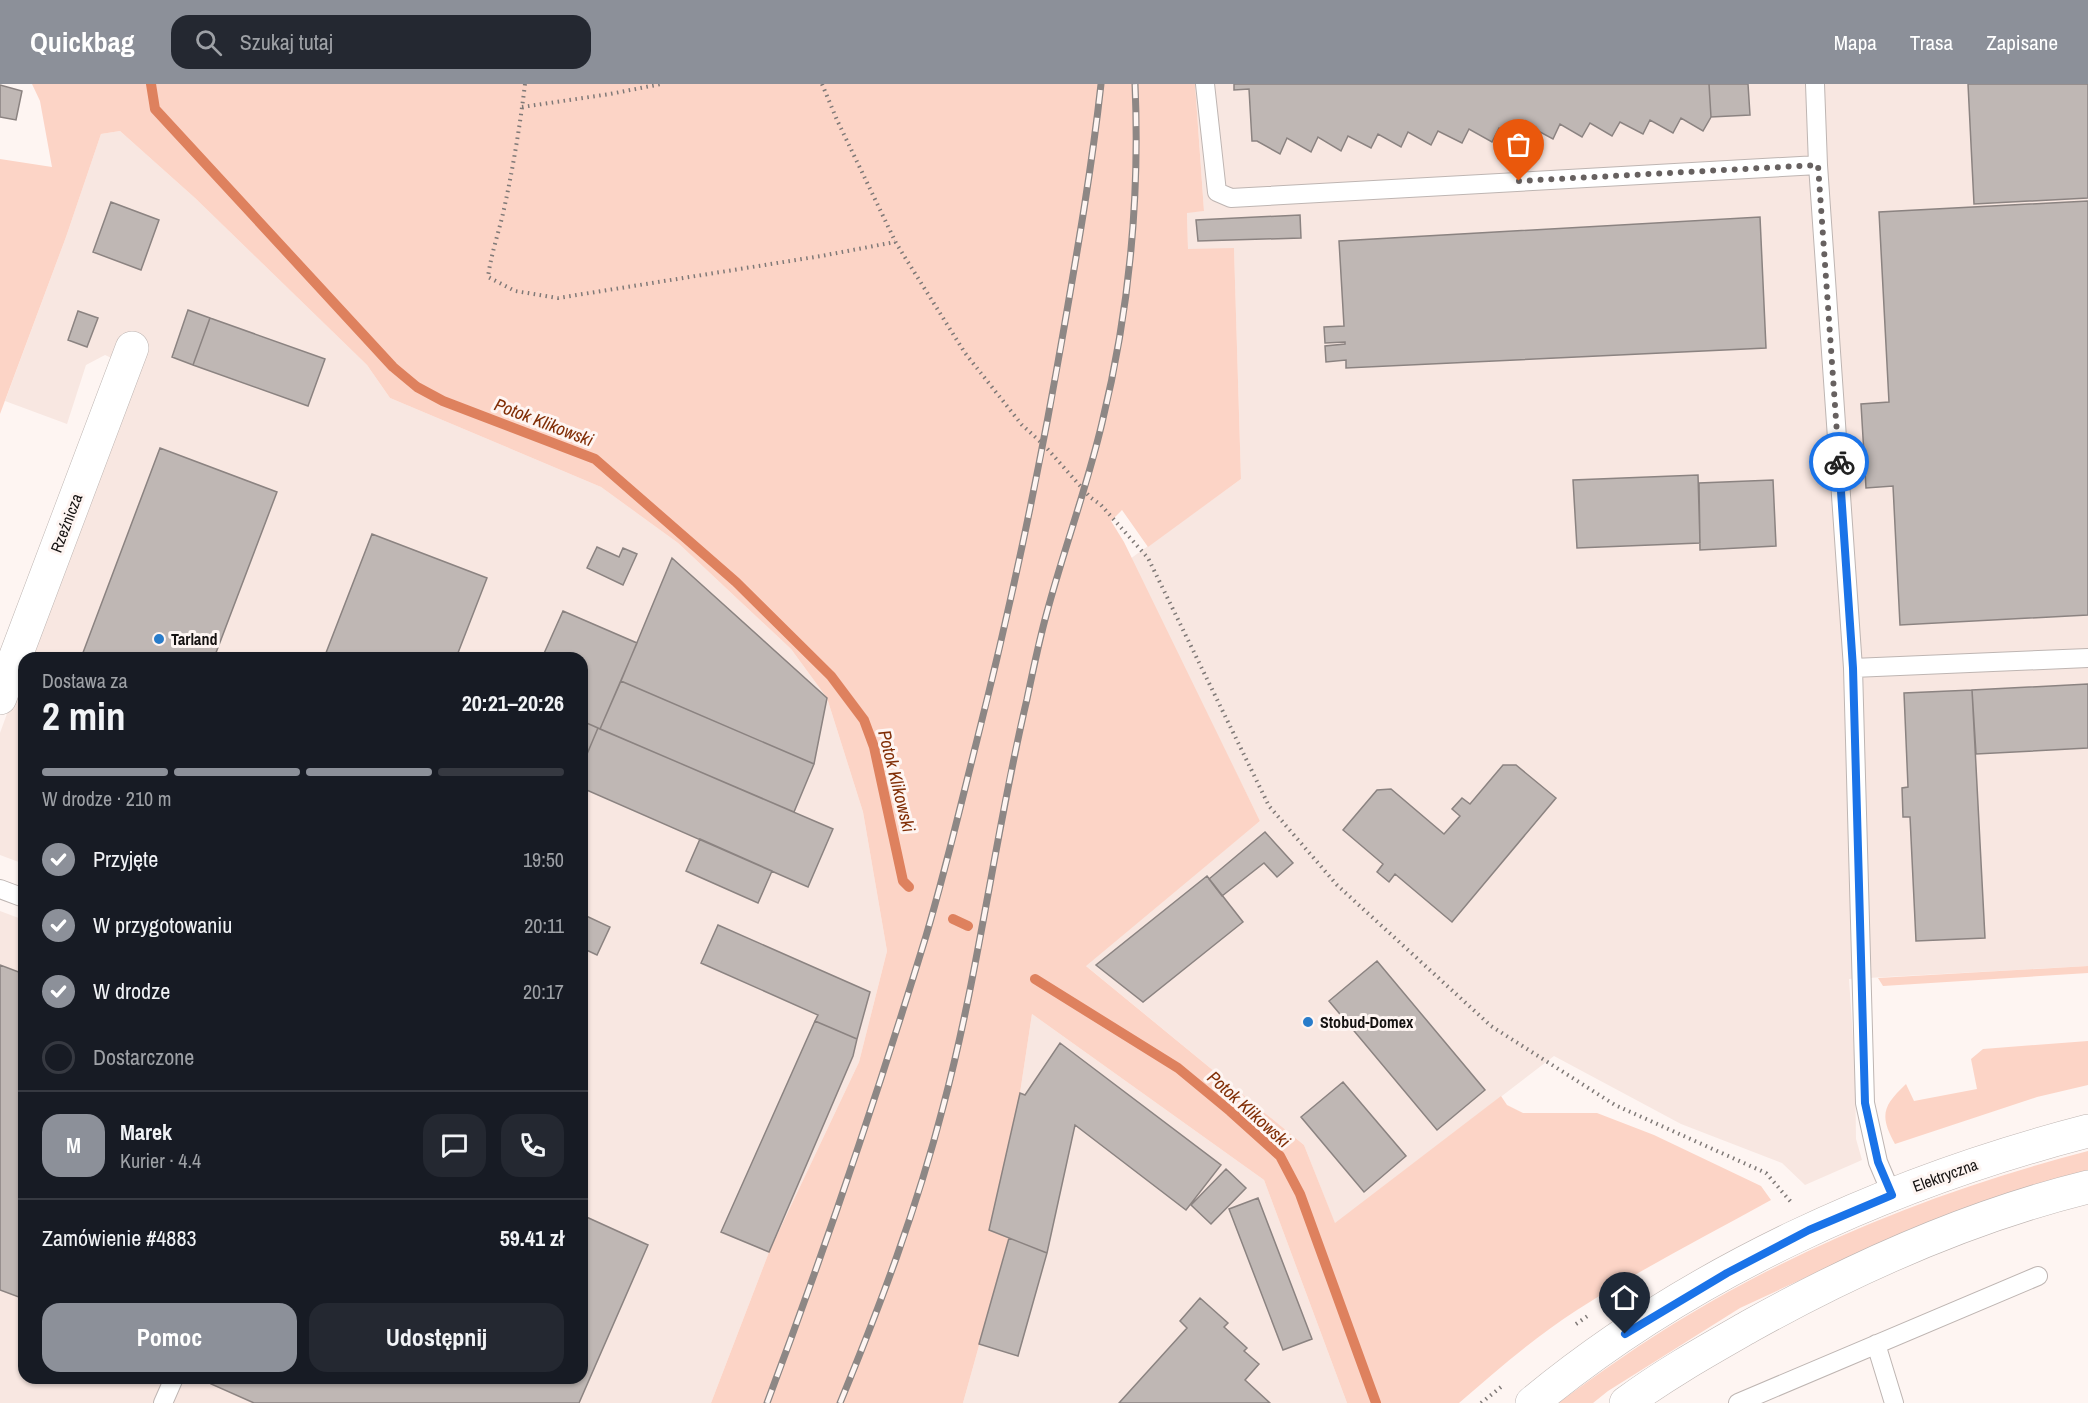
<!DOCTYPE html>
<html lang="pl">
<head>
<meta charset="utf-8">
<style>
  :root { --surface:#171b24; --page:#242831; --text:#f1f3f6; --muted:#9ea1a6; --line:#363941; --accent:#8c9099 }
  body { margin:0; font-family:"Archivo Narrow",sans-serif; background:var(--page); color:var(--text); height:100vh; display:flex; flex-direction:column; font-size:22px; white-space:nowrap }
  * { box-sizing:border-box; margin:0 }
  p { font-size:20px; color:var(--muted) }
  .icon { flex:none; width:33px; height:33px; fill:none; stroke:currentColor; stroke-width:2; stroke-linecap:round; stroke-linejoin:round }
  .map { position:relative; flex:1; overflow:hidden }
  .side { position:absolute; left:18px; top:568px; width:570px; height:732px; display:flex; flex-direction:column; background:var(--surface); border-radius:18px; box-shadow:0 2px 4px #0004 }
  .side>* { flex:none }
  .pin { position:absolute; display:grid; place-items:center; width:51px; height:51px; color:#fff; margin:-62px -26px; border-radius:50% 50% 50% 0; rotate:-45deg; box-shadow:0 0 6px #0007 }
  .pin .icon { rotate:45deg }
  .courier { position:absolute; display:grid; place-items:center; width:60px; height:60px; margin:-30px; border:4px solid #1a73e8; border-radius:50%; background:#fff; color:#222; box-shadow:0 2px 8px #0007 }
  .summary em { font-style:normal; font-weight:800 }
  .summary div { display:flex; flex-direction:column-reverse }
  .summary { display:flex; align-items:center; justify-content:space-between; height:102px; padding:0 24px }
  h1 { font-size:39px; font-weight:800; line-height:45px }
  .bar { display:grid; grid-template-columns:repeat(4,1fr); gap:9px 6px; align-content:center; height:72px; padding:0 24px }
  .bar i { height:8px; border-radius:4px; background:var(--line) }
  .bar .active { background:var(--accent) }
  .bar p { grid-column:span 4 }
  .line { display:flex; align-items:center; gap:15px; padding:0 24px; border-top:2px solid var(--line) }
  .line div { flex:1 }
  .round { display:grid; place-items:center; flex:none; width:63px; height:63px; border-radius:18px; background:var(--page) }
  ol { padding:0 24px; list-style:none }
  li { display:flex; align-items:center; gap:18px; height:66px }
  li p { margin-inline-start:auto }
  li .icon { padding:6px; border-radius:50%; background:var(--accent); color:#fff; stroke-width:4 }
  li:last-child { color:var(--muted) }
  li i { width:33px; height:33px; border:3px solid var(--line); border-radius:50% }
  .action { display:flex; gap:12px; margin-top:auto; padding:12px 24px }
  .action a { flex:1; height:69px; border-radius:18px; background:var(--accent); color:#fff; font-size:24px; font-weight:800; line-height:69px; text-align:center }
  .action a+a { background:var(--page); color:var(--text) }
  header { display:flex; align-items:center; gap:36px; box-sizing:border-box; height:84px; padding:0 30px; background:var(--accent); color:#fff }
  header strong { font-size:28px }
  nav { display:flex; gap:33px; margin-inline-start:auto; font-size:21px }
  .search { width:420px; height:54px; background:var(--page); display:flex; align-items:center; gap:15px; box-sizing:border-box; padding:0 21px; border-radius:18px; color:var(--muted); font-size:22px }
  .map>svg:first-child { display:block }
</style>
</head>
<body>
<header>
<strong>Quickbag</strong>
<div class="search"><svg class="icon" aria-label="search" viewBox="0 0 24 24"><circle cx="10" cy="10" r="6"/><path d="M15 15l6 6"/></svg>Szukaj tutaj</div>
<nav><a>Mapa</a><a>Trasa</a><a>Zapisane</a></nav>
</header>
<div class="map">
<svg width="2088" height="1319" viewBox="0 0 2088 1319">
  <rect width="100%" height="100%" fill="#fef5f2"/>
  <path fill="#f8e7e1" d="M1195,0H2088V882L1849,895L1855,984L1856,1055L1862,1076L1805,1101L1782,1079L1681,1040L1554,972L1335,1140L1304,1061L1085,881L1260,737L1130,475L1241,395L1234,165H1188L1187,128L1204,127Z
    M120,47L195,114L367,281L390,314L601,403L678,459L791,565L827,614L863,728L887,867L859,978L769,1168L711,1319H0V827L24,836V1294H582V574H27L133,284L105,271L86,281L67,340L5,317L66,153L101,50Z
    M24,583V780L0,771V649Z
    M1032,930L1264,1096L1347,1319H963L1009,1154L989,1146L1020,1009Z"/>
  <path fill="#fcd4c6" d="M32,0H1195L1204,127L1187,129L1188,165L1234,164L1241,395L1148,463L1122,426L1111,437L1124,458L1260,737L1086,882L1304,1061L1335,1139L1501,1012L1507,1021L1523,1029H1597L1654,1051L1761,1102L1771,1116C1706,1152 1639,1186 1577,1226C1535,1253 1496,1287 1459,1319H1347L1264,1096L1032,930L1020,1009L989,1146L1009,1154L963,1319H711L769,1168L859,978L887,867L863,728L827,614L791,565L678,459L601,403L390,314L367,281L195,114L120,47L101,50L66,153L0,330V75L52,83L40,17Z
    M2088,882V889L1883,902L1878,894Z
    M2088,957V1001L2037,1013L1895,1060C1879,1031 1883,1022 1906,1000L1914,1017L1977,1005L1971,975L1983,965Z
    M2088,1067V1086L2035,1102L1910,1145L1740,1224L1608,1307L1593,1319H1558C1601,1288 1644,1257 1690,1230C1813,1156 1949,1103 2088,1067Z"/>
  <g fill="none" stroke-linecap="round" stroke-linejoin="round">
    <path stroke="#de815e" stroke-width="10" d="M151,0L155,25L393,283L417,303L443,317L595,375L736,498L831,592L864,636L874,663L903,797L909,803
      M953,835L968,842
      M1035,895L1178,984L1230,1027L1280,1072L1300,1110L1376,1319"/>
  </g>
  <path fill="#bfb7b4" stroke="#8b8381" stroke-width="1.5" d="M1234,0H1709L1711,33L1703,47L1681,34L1673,49L1650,36L1643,50L1620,38L1612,52L1590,39L1582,53L1560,40L1553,55L1529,42L1522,56L1499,44L1492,58L1469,45L1462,59L1438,47L1431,61L1408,48L1401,63L1378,50L1371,64L1348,52L1341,67L1318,53L1311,68L1287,54L1280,70L1257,57H1252L1249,5L1234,6Z
    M1709,0H1748L1750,31L1711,33Z
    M1968,0H2088V114L1974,120Z
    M0,1L22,7L16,36L0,33Z
    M2088,117V531L1900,541L1893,402L1866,404L1861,320L1889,318L1879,128Z
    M111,118L159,136L141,186L93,168Z
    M1300,131L1301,154L1198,157L1196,136Z
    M1760,133L1766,264L1346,284V276L1326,278L1325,262L1345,260V258L1325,259L1324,243L1344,242L1339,157Z
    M188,226L210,234L193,281L172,273Z
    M78,227L98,234L87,263L68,256Z
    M210,234L325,275L308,322L193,281Z
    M160,364L277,408L214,574H81Z
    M1698,391L1700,459L1577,464L1573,396Z
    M1773,396L1776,462L1700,466L1699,399Z
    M372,450L487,494L456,574H324Z
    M597,463L619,473L623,464L637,470L623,501L587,484Z
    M672,474L827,614L814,680L621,597Z
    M563,527L637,559L600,645L582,637V574H542Z
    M621,597L814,680L794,728L600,645Z
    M2088,600V664L1976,670L1972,606Z
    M1972,606L1985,854L1916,857L1910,733H1903L1902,704L1908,703L1904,609Z
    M582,637L598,644L582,682Z
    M598,644L833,745L808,803L582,704V682Z
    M1503,681H1516L1556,714L1452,838L1395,790L1389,798L1377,788L1383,780L1343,746L1377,706L1391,705L1444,750L1460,732L1452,725L1462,714L1470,720Z
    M1265,748L1293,779L1277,793L1264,779L1222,812L1209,795Z
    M700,755L772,787L758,819L686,787Z
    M1207,792L1243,838L1143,918L1096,881Z
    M582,830L610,843L597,871L582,864Z
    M718,841L870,908L857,955L815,937L818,931L701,879Z
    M1377,877L1485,1006L1437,1046L1329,917Z
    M0,881L24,890V1215L0,1206Z
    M815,937L857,955L853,972L769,1168L721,1148Z
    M1060,959L1221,1081L1186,1126L1075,1041L1047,1169L989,1146L1020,1009L1025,1011Z
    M1343,998L1406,1072L1364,1108L1301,1033Z
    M1226,1085L1246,1104L1211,1140L1191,1121Z
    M1258,1114L1312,1255L1283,1266L1229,1125Z
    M582,1131L648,1161L579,1319H254L211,1300L214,1294H582Z
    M1009,1154L1047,1169L1018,1272L979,1260Z
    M1200,1214L1228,1239L1224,1243L1247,1264L1244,1267L1259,1280L1245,1296L1270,1319H1119L1187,1244L1180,1237Z"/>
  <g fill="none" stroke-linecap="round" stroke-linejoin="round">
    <g stroke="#beb5b2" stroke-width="20">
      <path id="service" d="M1205,0L1217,108L1231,114L1818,81
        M1815,0L1818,81L1853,584L2088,574
        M1853,584L1865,1019L1878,1078L1892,1111
        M0,805L24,814
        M1876,1260L1894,1319
        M163,1319L174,1294
        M1738,1319L2038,1192"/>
    </g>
    <g stroke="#beb5b2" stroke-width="34">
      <path id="minor" d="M0,614L132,264"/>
    </g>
    <g stroke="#beb5b2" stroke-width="34">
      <path id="secondary" d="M1532,1319C1690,1188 1890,1098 2088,1047
        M1626,1319C1665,1290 1708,1266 1750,1242C1856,1183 1970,1132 2088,1103"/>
    </g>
    <path stroke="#7f7977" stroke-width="4" stroke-dasharray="1.5 4.5" stroke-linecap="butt" d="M525,0C520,42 513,84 504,125C499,148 491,170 488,193L515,207L558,214L821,172L895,158
      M822,0L837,36L896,159L965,269L1022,341L1044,361L1090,413L1101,421L1148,474L1269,722L1337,801L1491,942L1615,1021L1766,1089L1791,1118
      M522,23L610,10L661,0
      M1576,1240L1589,1231
      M1481,1319L1501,1303"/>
    <use href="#service" stroke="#fff" stroke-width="18"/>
    <use href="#minor" stroke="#fff" stroke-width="33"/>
    <use href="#secondary" stroke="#fff" stroke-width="33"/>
    <g stroke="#8d8785" stroke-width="7">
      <path id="rail" d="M767,1319C825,1165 878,1009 926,852C945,788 960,724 976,660C1011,522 1040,384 1064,244C1078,163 1092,82 1101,0
        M840,1319C880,1222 917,1124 943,1023C979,888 995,750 1027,615C1033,586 1039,557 1047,528C1064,465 1087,403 1102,339C1129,228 1140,114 1135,0"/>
    </g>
    <use href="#rail" stroke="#fef5f2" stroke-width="4.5" stroke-dasharray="14" stroke-linecap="butt"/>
  </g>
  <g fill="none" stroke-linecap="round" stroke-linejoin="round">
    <path stroke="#676160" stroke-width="6" stroke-dasharray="0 10.8" d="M1519,97L1818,81L1839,378"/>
    <path stroke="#1a73e8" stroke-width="8" d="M1625,1250L1727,1189L1809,1146L1892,1111L1878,1078L1865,1019L1853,584L1839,378"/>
  </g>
  <g fill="#287cca" stroke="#fef5f2" stroke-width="2">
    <circle cx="159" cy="555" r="6"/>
    <circle cx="1308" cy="938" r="6"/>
  </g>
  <g text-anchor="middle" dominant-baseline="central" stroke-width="6" stroke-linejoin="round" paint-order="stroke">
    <g font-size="16" fill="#151211" stroke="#fef5f2">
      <text transform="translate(66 439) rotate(-69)">Rzeźnicza</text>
      <text transform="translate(1945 1091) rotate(-20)">Elektryczna</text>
    </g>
    <g font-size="16" font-weight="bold" fill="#151211" stroke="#fef5f2" text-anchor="start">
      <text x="171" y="555">Tarland</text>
      <text x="1320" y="938">Stobud-Domex</text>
    </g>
    <g font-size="18" font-style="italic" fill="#812e06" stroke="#fef5f2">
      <text transform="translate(544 338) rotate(21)">Potok Klikowski</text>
      <text transform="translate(897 697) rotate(76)">Potok Klikowski</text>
      <text transform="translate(1249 1025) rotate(42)">Potok Klikowski</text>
    </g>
  </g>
</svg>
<div class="pin" style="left:1519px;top:97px;background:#ea580c"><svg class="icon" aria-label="bag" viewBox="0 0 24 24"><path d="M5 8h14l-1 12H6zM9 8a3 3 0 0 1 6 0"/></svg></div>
<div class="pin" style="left:1625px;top:1250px;background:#1f2937"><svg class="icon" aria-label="home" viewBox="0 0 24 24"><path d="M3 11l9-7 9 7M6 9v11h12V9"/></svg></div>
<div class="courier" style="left:1839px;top:378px"><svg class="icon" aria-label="bike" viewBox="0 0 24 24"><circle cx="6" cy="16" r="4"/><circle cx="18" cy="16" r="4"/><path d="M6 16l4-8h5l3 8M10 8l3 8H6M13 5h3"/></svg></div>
<section class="side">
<div class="summary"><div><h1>2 min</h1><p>Dostawa za</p></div><em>20:21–20:26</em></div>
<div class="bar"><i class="active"></i><i class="active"></i><i class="active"></i><i></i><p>W drodze · 210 m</p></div>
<ol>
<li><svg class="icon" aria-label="check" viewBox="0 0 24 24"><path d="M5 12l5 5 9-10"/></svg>Przyjęte<p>19:50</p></li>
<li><svg class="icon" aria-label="check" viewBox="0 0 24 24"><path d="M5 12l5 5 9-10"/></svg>W przygotowaniu<p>20:11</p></li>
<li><svg class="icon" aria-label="check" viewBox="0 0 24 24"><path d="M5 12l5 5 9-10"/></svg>W drodze<p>20:17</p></li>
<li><i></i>Dostarczone</li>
</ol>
<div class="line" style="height:108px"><b class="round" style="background:var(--accent);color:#fff">M</b><div><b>Marek</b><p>Kurier · 4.4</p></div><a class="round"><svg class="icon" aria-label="chat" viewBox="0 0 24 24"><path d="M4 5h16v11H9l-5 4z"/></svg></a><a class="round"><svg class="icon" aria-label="phone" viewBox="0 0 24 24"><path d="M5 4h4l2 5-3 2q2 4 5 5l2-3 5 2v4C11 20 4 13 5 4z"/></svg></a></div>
<div class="line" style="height:78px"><div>Zamówienie #4883</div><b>59.41 zł</b></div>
<div class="action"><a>Pomoc</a><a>Udostępnij</a></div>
</section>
</div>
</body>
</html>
